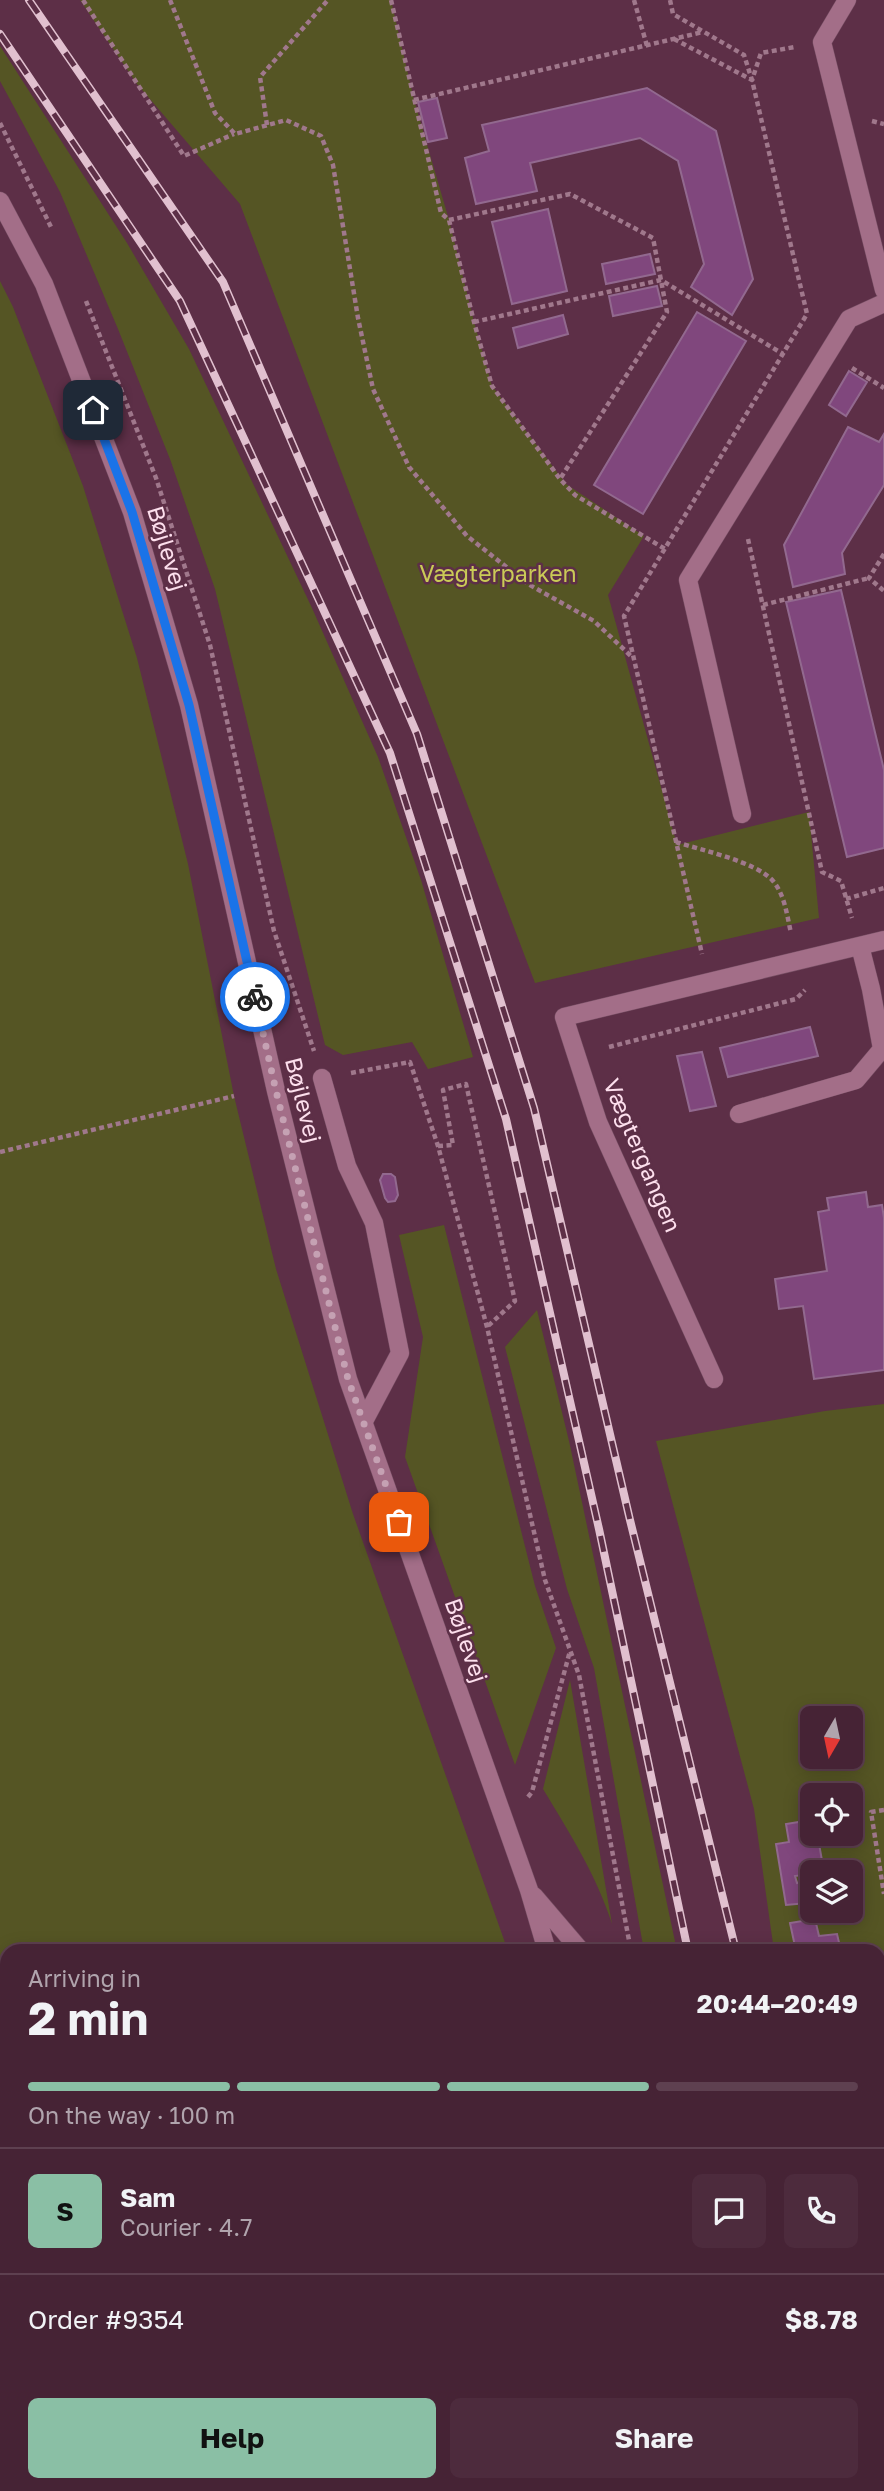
<!DOCTYPE html>
<html lang="en">
<head>
<meta charset="utf-8">
<style>
  :root { --surface:#462335; --page:#4d2b3d; --text:#f1f3f6; --muted:#b0a4ad; --line:#5e4050; --accent:#8abfa5 }
  body { margin:0; font-family:"Golos Text",sans-serif; background:var(--page); color:var(--text); height:100vh; display:flex; flex-direction:column; font-size:26px; white-space:nowrap }
  * { box-sizing:border-box; margin:0 }
  p { font-size:23px; color:var(--muted) }
  .icon { flex:none; width:38px; height:38px; fill:none; stroke:currentColor; stroke-width:2; stroke-linecap:round; stroke-linejoin:round }
  .map { position:relative; flex:1; overflow:hidden }
  .sheet { position:absolute; left:0px; top:1944px; width:886px; height:548px; display:flex; flex-direction:column; background:var(--surface); border-radius:21px 21px 0 0; box-shadow:0 4px 18px #0003,0 0 0 2px var(--line) }
  .sheet>* { flex:none }
  .needle { width:46px; rotate:189deg }
  .controls { position:absolute; left:800px; top:1706px; display:grid; gap:14px }
  .controls a { display:grid; place-items:center; width:63px; height:63px; border-radius:10px; background:var(--surface); box-shadow:0 4px 18px #0003,0 0 0 2px var(--line); font-size:35px }
  .pin { position:absolute; display:grid; place-items:center; width:60px; height:60px; color:#fff; margin:-30px; border-radius:14px; box-shadow:0 4px 10px #0006 }
  .courier { position:absolute; display:grid; place-items:center; width:70px; height:70px; margin:-35px; border:5px solid #1a73e8; border-radius:50%; background:#fff; color:#222; box-shadow:0 2px 9px #0007 }
  .overview em { font-style:normal; font-weight:700 }
  .overview div { display:flex; flex-direction:column-reverse }
  .overview { display:flex; align-items:center; justify-content:space-between; height:119px; padding:0 28px }
  h1 { font-size:46px; font-weight:700; line-height:52px }
  .bar { display:grid; grid-template-columns:repeat(4,1fr); gap:10px 7px; align-content:center; height:84px; padding:0 28px }
  .bar i { height:9px; border-radius:5px; background:var(--line) }
  .bar .selected { background:var(--accent) }
  .bar p { grid-column:span 4 }
  .line { display:flex; align-items:center; gap:18px; padding:0 28px; border-top:2px solid var(--line) }
  .line div { flex:1 }
  .round { display:grid; place-items:center; flex:none; width:74px; height:74px; border-radius:10px; background:var(--page) }
  .button { display:flex; gap:14px; margin-top:auto; padding:14px 28px }
  .button a { flex:1; height:80px; border-radius:10px; background:var(--accent); color:#111; font-size:28px; font-weight:700; line-height:80px; text-align:center }
  .button a+a { background:var(--page); color:var(--text) }
  .map>svg:first-child { display:block }
</style>
</head>
<body>
<div class="map">
<svg width="884" height="2491" viewBox="0 0 884 2491">
  <rect width="100%" height="100%" fill="#5d2f47"/>
  <path fill="#555524" fill-rule="evenodd" d="M80,0H391L414,100L449,220L474,322L492,386L566,484L644,536L608,595L677,845L809,812L819,918L535,983L240,204L137,84Z
    M0,46L127,243L189,349L312,608L378,757L421,880L473,1057L428,1069L412,1042L343,1055L325,1045L215,589L170,459L118,329L60,192L0,81Z
    M0,281L13,307L83,486L137,658L188,864L234,1096L276,1269L353,1514L508,1951H7V2329H0Z
    M444,1225L535,1586L556,1648L515,1765L405,1457L423,1337L399,1235Z
    M537,1310L569,1441L677,1951H644L594,1668L567,1589L505,1347Z
    M884,1404V2364L879,2365L878,1951H774L754,1809L656,1441L825,1411ZM812,1718H850V1757H812ZM812,1796H850V1834H812ZM812,1872H850V1911H812Z
    M570,1680L612,1924C597,1876 569,1832 543,1789Z
    M317,2485H702L703,2491H318Z"/>
  <path fill="#80477d" stroke="#92698f" stroke-width="2" d="M647,88L716,131L753,279L732,315L691,287L704,264L678,161L640,138L530,163L537,191L476,204L465,158L489,151L482,125Z
    M437,98L447,138L428,142L418,102Z
    M548,209L567,291L512,304L492,222Z
    M650,254L655,274L606,284L602,264Z
    M657,286L662,306L613,316L609,296Z
    M697,312L746,341L643,514L594,485Z
    M563,315L568,334L518,348L513,328Z
    M849,371L867,382L846,416L829,405Z
    M848,427L879,442L884,434V485L842,553L845,574L793,587L784,545Z
    M841,590L884,770V848L847,857L786,602Z
    M810,1027L818,1056L728,1077L720,1048Z
    M702,1052L716,1106L690,1111L677,1056Z
    M383,1174H391L395,1177L398,1195L395,1201L388,1202L385,1198L380,1180Z
    M866,1192L868,1207L882,1205L884,1218V1370L814,1379L803,1306L779,1309L775,1279L827,1271L818,1212L829,1210L827,1198Z
    M805,1821L808,1839L818,1838L824,1872L795,1876L797,1883L803,1882L807,1903L786,1905L776,1844L789,1842L786,1824Z
    M815,1919L819,1936L837,1934L841,1951H796L790,1923Z
    M879,2307H884V2340H878Z"/>
  <g fill="none" stroke-linecap="round" stroke-linejoin="round">
    <g stroke="#764e63" stroke-width="19">
      <path id="minor" d="M847,0L822,42L884,290
        M0,201L44,284L132,512L189,705L276,1091L348,1379L529,1890L547,1951
        M742,814L688,580L849,319L884,303
        M322,1078L347,1166L374,1223L400,1353L364,1421
        M739,1114L856,1080L882,1049L871,989L860,946
        M714,1379L598,1122L564,1017L884,940
        M534,1896L581,1951
        M0,2390H7
        M700,2485V2491
        M70,2491L147,2485"/>
    </g>
    <path stroke="#a0788c" stroke-width="4.5" stroke-dasharray="5 3.5" stroke-linecap="butt" d="M83,0L184,156L234,134
      M170,0L215,113L235,134L286,120L321,136L333,165L358,318L373,389L409,467L467,536L528,584L594,621L633,658
      M391,0L441,213L449,220L474,322L492,386L560,479L575,495L665,549
      M634,0L647,46
      M670,0L673,14L744,55L752,80L807,314L624,616L702,954
      M674,39L752,80L761,53L795,47
      M414,100L703,32
      M872,121L884,124
      M0,123L52,229
      M267,125L260,77L327,1
      M449,220L570,194L653,238L667,312L560,479
      M86,301L156,478L210,645L274,931L314,1051
      M474,322L661,280L783,354
      M852,368L884,388
      M748,539L822,872L841,881L852,918
      M884,554L869,578L884,591
      M763,605L869,578
      M676,842C701,850 757,862 773,881C785,895 787,916 791,933
      M846,899L884,888
      M609,1047L796,999L805,990
      M351,1073L410,1062L438,1146L487,1327L545,1580L579,1675L631,1951
      M438,1146L453,1145L443,1090L466,1084L515,1301L487,1327
      M0,1152L234,1096
      M528,1797L532,1792L570,1651
      M884,1810L871,1812L884,1894
      M0,2354H7"/>
    <use href="#minor" stroke="#a36e88" stroke-width="18"/>
    <g stroke="#e1c0cf" stroke-width="8">
      <path id="rail" d="M29,0L223,282L417,734L534,1108L630,1520L736,1951
        M0,34L180,301L390,753L506,1119L599,1529L688,1951
        M766,2485L767,2491
        M832,2485L833,2491"/>
    </g>
    <use href="#rail" stroke="#5d2f47" stroke-width="5" stroke-dasharray="16" stroke-linecap="butt"/>
  </g>
  <g fill="none" stroke-linecap="round" stroke-linejoin="round">
    <path stroke="#c5a1b3" stroke-width="7" stroke-dasharray="0 12.6" d="M255,997L276,1091L348,1379L399,1522"/>
    <path stroke="#1a73e8" stroke-width="9" d="M93,410L132,512L189,705L255,997"/>
  </g>
  <g text-anchor="middle" dominant-baseline="central" stroke-width="5" stroke-linejoin="round" paint-order="stroke">
    <g font-size="23" fill="#fddfed" stroke="#5d2f47">
      <text transform="translate(168 548) rotate(73)">Bøjlevej</text>
      <text transform="translate(304 1100) rotate(76)">Bøjlevej</text>
      <text transform="translate(643 1155) rotate(67)">Vægtergangen</text>
      <text transform="translate(467 1640) rotate(71)">Bøjlevej</text>
    </g>
    <g font-size="23" fill="#caca57" stroke="#5d2f47">
      <text x="498" y="573">Vægterparken</text>
    </g>
  </g>
</svg>
<div class="controls">
<a><svg class="needle" viewBox="-14 -14 28 28"><path d="M0-13l5 13h-10z" fill="#e53935"/><path d="M0 13l5-13h-10z" fill="#b0a4ad"/></svg></a>
<a><svg class="icon" aria-label="locate" viewBox="0 0 24 24"><circle cx="12" cy="12" r="6"/><path d="M12 2v4M12 18v4M2 12h4M18 12h4"/></svg></a>
<a><svg class="icon" aria-label="layers" viewBox="0 0 24 24"><path d="M12 4l9 5-9 5-9-5zM3 14l9 5 9-5"/></svg></a>
</div>
<div class="pin" style="left:399px;top:1522px;background:#ea580c"><svg class="icon" aria-label="bag" viewBox="0 0 24 24"><path d="M5 8h14l-1 12H6zM9 8a3 3 0 0 1 6 0"/></svg></div>
<div class="pin" style="left:93px;top:410px;background:#1f2937"><svg class="icon" aria-label="home" viewBox="0 0 24 24"><path d="M3 11l9-7 9 7M6 9v11h12V9"/></svg></div>
<div class="courier" style="left:255px;top:997px"><svg class="icon" aria-label="bike" viewBox="0 0 24 24"><circle cx="6" cy="16" r="4"/><circle cx="18" cy="16" r="4"/><path d="M6 16l4-8h5l3 8M10 8l3 8H6M13 5h3"/></svg></div>
<section class="sheet">
<div class="overview"><div><h1>2 min</h1><p>Arriving in</p></div><em>20:44–20:49</em></div>
<div class="bar"><i class="selected"></i><i class="selected"></i><i class="selected"></i><i></i><p>On the way · 100 m</p></div>
<div class="line" style="height:126px"><b class="round" style="background:var(--accent);color:#111">S</b><div><b>Sam</b><p>Courier · 4.7</p></div><a class="round"><svg class="icon" aria-label="chat" viewBox="0 0 24 24"><path d="M4 5h16v11H9l-5 4z"/></svg></a><a class="round"><svg class="icon" aria-label="phone" viewBox="0 0 24 24"><path d="M5 4h4l2 5-3 2q2 4 5 5l2-3 5 2v4C11 20 4 13 5 4z"/></svg></a></div>
<div class="line" style="height:91px"><div>Order #9354</div><b>$8.78</b></div>
<div class="button"><a>Help</a><a>Share</a></div>
</section>
</div>
</body>
</html>
